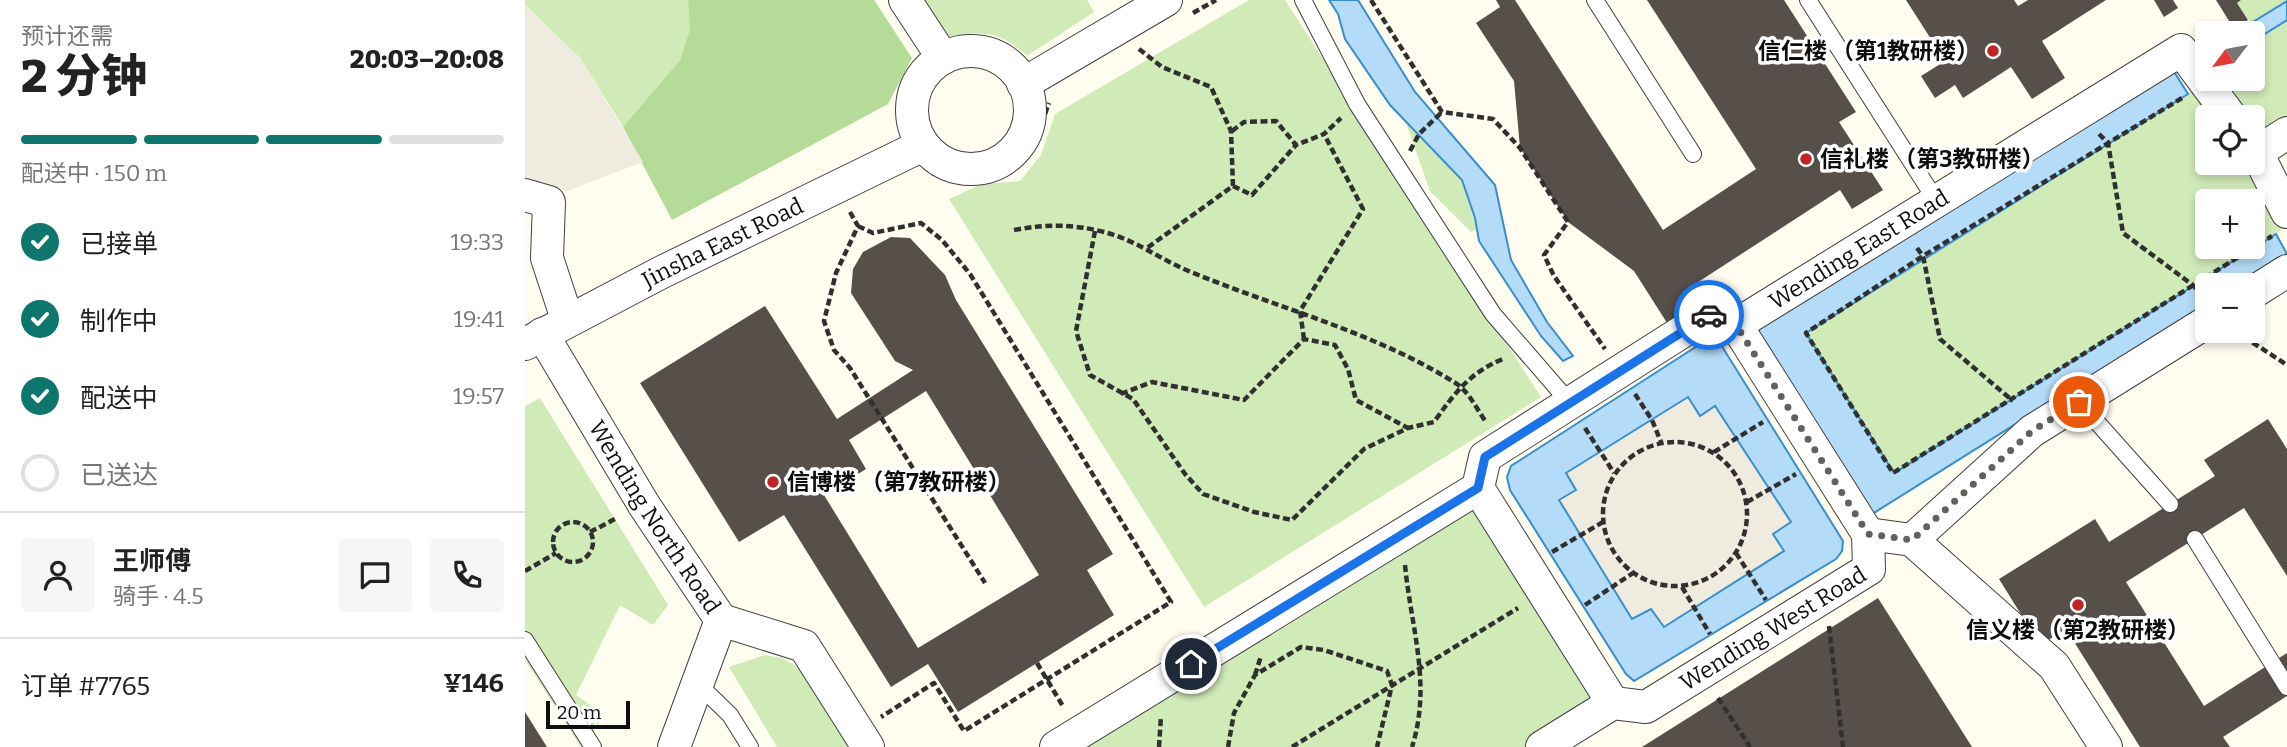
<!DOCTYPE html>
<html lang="zh">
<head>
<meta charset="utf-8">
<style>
  :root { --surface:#fff; --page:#f6f6f6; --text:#222; --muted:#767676; --line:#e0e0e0; --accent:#0f766e }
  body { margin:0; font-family:Bitter,"Noto Sans SC",serif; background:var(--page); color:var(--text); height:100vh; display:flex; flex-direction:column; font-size:26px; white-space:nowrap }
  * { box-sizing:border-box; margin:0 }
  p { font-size:23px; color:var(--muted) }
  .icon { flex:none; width:38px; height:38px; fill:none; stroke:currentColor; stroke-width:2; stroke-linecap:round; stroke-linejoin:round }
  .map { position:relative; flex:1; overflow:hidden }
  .side { display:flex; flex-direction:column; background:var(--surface); width:525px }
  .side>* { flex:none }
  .needle { width:46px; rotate:238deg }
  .tools { position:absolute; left:1670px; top:21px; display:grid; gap:14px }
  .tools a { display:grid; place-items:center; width:70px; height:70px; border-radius:7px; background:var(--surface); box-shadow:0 4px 10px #0003; font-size:35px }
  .scale { position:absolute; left:21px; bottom:18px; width:84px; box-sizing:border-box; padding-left:7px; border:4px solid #0e0e0e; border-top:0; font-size:19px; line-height:24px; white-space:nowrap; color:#0e0e0e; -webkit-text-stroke:5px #fff; paint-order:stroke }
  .pin { position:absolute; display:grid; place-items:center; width:60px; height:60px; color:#fff; margin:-30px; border:4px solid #fff; border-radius:50%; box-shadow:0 2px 7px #0007 }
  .courier { position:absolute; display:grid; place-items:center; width:70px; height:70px; margin:-35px; border:5px solid #1a73e8; border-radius:50%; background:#fff; color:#222; box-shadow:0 2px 9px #0007 }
  .summary em { font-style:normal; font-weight:800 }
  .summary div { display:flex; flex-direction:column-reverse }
  .summary { display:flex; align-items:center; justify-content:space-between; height:119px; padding:0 21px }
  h1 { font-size:46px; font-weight:800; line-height:52px }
  .bar { display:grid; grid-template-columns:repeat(4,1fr); gap:10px 7px; align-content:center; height:84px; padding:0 21px }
  .bar i { height:9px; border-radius:5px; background:var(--line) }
  .bar .selected { background:var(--accent) }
  .bar p { grid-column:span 4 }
  .line { display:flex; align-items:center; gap:18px; padding:0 21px; border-top:2px solid var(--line) }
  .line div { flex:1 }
  .round { display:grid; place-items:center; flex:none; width:74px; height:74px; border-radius:7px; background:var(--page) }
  ol { padding:0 21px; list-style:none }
  li { display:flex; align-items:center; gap:21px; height:77px }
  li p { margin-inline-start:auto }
  li .icon { padding:7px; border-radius:50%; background:var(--accent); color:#fff; stroke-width:4 }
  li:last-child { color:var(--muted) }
  li i { width:38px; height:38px; border:4px solid var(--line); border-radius:50% }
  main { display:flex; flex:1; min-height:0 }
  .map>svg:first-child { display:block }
</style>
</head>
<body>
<main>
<section class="side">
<div class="summary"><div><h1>2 分钟</h1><p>预计还需</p></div><em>20:03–20:08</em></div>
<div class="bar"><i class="selected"></i><i class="selected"></i><i class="selected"></i><i></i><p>配送中 · 150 m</p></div>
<ol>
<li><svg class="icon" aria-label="check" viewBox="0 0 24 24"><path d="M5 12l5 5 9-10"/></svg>已接单<p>19:33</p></li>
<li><svg class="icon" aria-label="check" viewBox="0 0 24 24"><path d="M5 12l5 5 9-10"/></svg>制作中<p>19:41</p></li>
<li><svg class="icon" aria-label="check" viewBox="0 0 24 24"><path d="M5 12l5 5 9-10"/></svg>配送中<p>19:57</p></li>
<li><i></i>已送达</li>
</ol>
<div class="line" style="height:126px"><a class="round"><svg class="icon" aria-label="person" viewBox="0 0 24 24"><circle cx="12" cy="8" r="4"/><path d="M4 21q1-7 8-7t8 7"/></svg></a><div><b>王师傅</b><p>骑手 · 4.5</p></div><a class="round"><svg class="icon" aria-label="chat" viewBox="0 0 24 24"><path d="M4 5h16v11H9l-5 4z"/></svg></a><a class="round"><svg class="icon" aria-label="phone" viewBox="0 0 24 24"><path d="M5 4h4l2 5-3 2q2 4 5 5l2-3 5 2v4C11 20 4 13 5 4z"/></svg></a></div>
<div class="line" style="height:91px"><div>订单 #7765</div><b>¥146</b></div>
</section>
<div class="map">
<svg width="1762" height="747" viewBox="0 0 1762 747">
  <rect width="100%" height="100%" fill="#fffdf0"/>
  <path fill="#d0eab8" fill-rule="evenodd" d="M0,0H163L166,30L155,60L98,127L55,58L0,5Z
    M397,0H562L569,12L502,56C474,30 458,31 421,37Z
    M724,0H760L1016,397L679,607L424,199L457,184L495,181L516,155L530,114Z
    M1716,0H1762L1726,23L1712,3Z
    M1762,20V119L1736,136L1727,117L1700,79H1727V42Z
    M1678,84L1699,117H1682V163H1727L1762,226L1368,473L1281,333ZM1682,201H1727V247H1682Z
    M880,120L937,180L952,229L946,232L905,191Z
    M15,398L143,605L128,625L95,605L51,695L78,714L61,747H56L0,660V406Z
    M953,488L1088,703L1017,747H530Z
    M240,655L257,658L278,670L324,747H252L204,667Z"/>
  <path fill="#b4db97" d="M163,0H349L387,58L363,104L147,220L98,127L155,60L165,30Z"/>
  <path fill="#efebde" d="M0,5L55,58L118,162L42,191L0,180Z
    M1163,397L1189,406L1266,523L1260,551L1139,627L1107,620L1034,499L1051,490L1041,473Z"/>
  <path fill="#b4dbf7" stroke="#398ecf" stroke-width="2" fill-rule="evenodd" d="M804,0H833L890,92L970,185L986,260L1022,322L1048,356L1038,361L1016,336L954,241L950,218L937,180L865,105L820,39L813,14Z
    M1762,1V20L1727,42V33H1710Z
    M1648,70L1663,94L1281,333L1369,473L1751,234L1762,254L1712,285H1682V304L1344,516L1229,332Z
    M1183,339L1193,341L1198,348L1318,541L1317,551L1311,559L1109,681L1101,674L985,490L982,477L986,466ZM1163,397L1175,416L1190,406L1266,522L1248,534L1259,551L1139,627L1126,609L1107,619L1034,500L1051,490L1041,473Z"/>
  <path fill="#57504a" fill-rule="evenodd" d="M971,0H990L1138,230L1231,169L1122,0H1259L1331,112L1314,122L1358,190L1327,209L1315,190L1164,288L1176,306L1144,326L1109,271L1043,222L995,148L989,81L951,23L975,7Z
    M1381,0H1489L1493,6L1503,0H1581L1517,41L1540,78L1507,99L1486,67L1438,98L1430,85L1410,98L1396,76L1420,61Z
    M1629,0H1648L1653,8L1639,17Z
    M1691,0H1716L1712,3L1723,20L1709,29Z
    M366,237L385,238L420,275L431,300L588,554L562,570L589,615L433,712L403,664L366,687L259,515L214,542L115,383L240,306L312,419L388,370L370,361L326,293L328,269L338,252ZM401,391L514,575L393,648L299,495L341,469L324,440Z
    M1743,419L1762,449V576L1719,508L1601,582L1679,706L1762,653V696L1698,737L1705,747H1615L1541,629L1515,645L1474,579L1570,519L1584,542L1690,476L1679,460Z
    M1353,598L1447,747H1117L1304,629Z
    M0,712L22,747H0Z"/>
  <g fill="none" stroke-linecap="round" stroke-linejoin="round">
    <g stroke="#414141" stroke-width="18">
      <path id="lane" d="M778,0L832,104L968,314L1045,403
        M1070,0L1168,154
        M1283,0L1412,202
        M1554,402L1645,504
        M1670,539L1762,687
        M0,640L68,747
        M173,684L205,715L225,747"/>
    </g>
    <g stroke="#414141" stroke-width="34">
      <g id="street">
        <path d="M380,0L418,58"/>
        <circle cx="446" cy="110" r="59"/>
        <path d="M498,84L641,0"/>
        <path d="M1727,143L1762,212"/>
        <path d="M1734,151L1762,133"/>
        <path d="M0,195L24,202L22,258L42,319"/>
        <path d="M1727,293L1762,271"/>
        <path d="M1211,325L1343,534"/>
        <path id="s1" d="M17,334L119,505L196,620L149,747"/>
        <path id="s2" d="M0,344L137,272L398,145"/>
        <path d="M953,488L1088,703"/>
        <path d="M1387,540L1529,666L1581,747"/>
        <path d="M196,620L279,646L343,747"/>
        <path id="s3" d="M531,747L953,488L960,457L1185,314L1211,325L1656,50L1706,117"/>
        <path id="s4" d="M1017,747L1088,703L1121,707L1344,569L1343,534L1387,540L1507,431L1682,322"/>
      </g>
    </g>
    <path stroke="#303030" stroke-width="4.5" stroke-dasharray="7 3.5" stroke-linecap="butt" d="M846,0L917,112L968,119L995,148L1043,222L1019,255L1029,276L1080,349
      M668,13L691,0
      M614,49L637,67L686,87L706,131L708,186L622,248
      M1657,98L1398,256L1281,333L1368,473L1747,236
      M707,131L719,122L751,121L771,145L799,134L816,118
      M1574,134L1583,143L1598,233L1669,286L1676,296
      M885,151L894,134L917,112
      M407,173C439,179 482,184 504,153C513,140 518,118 524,103
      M708,186L727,195L771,145
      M325,212L333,226L311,273L299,321L309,350L325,368L460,583
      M333,226L348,233L396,223L417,240L445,274L646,602L439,731L409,683L356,717
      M489,230C521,224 547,224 579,232C611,240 636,260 666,272C755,309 850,332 932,384C944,392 953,411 961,422
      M570,231L551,331L565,375L608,399L660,474L678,494L729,512L767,520L839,449L883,428L909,422C929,394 945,372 978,359
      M1392,248L1398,256L1415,339L1488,401
      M1710,331L1762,365
      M779,339L775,311L838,209L799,134
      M596,394L627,382L719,400L779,339L810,345L823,369L831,400L883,428
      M1110,394L1127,420L1136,442
      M1060,428L1089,473
      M1078 514a72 72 0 1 1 144 0a72 72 0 1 1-144 0Z
      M1189,452L1238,422
      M1222,502L1271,474
      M28 542a20 20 0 1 1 40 0a20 20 0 1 1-40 0Z
      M65,532L92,518
      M1027,552L1078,522
      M1211,553L1241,600
      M880,565C886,628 907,684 887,747
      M0,571L31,553
      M1157,587L1185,634
      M1060,605L1108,573
      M1304,626L1318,747
      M512,663L539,708
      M730,675L736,656
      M1193,698L1225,747
      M634,747L636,716
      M703,747L709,713L730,675L776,647L799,650L862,671L867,685L852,747
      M767,747L993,608"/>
    <use href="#lane" stroke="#fff" stroke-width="16"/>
    <use href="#street" stroke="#fff" stroke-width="32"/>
  </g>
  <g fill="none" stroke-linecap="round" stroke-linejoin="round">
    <path stroke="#62625d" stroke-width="7" stroke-dasharray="0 12.6" d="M1184,315L1211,325L1343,534L1387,540L1507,431L1554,402"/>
    <path stroke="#1a73e8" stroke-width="9" d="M666,664L953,488L960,457L1184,315"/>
  </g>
  <g fill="#c12426" stroke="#fff" stroke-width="2.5">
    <circle cx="1468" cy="51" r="7"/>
    <circle cx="1281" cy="159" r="7"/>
    <circle cx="248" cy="482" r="7"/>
    <circle cx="1553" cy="605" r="7"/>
  </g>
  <g text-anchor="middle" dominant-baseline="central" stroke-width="7" stroke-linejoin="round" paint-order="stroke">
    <g font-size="23" font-weight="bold" fill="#0e0e0e" stroke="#fff" text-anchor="start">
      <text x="1454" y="51" text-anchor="end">信仁楼 （第1教研楼）</text>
      <text x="1295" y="159">信礼楼 （第3教研楼）</text>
      <text x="262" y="482">信博楼 （第7教研楼）</text>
      <text x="1553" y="630" text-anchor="middle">信义楼 （第2教研楼）</text>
    </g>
    <g font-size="23" fill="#0e0e0e" stroke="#fff">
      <text stroke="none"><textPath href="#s2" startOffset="222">Jinsha East Road</textPath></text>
      <text stroke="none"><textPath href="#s3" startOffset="966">Wending East Road</textPath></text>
      <text stroke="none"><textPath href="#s1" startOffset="215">Wending North Road</textPath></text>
      <text stroke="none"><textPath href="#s4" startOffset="266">Wending West Road</textPath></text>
    </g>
  </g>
</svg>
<div class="tools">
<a><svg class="needle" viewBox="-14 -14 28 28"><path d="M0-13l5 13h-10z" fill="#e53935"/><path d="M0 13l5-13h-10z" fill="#767676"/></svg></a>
<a><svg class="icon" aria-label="locate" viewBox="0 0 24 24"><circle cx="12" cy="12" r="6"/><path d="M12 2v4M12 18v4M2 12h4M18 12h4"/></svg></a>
<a>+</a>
<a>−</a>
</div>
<div class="scale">20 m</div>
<div class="pin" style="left:1554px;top:402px;background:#ea580c"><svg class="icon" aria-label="bag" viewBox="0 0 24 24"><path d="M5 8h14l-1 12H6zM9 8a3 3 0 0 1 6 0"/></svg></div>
<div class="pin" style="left:666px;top:664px;background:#1f2937"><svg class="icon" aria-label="home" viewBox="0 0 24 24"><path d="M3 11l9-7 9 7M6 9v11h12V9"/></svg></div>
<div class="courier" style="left:1184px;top:315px"><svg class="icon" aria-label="car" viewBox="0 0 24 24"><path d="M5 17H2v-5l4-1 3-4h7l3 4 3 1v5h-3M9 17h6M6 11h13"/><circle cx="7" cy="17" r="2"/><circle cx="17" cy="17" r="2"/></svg></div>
</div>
</main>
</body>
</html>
